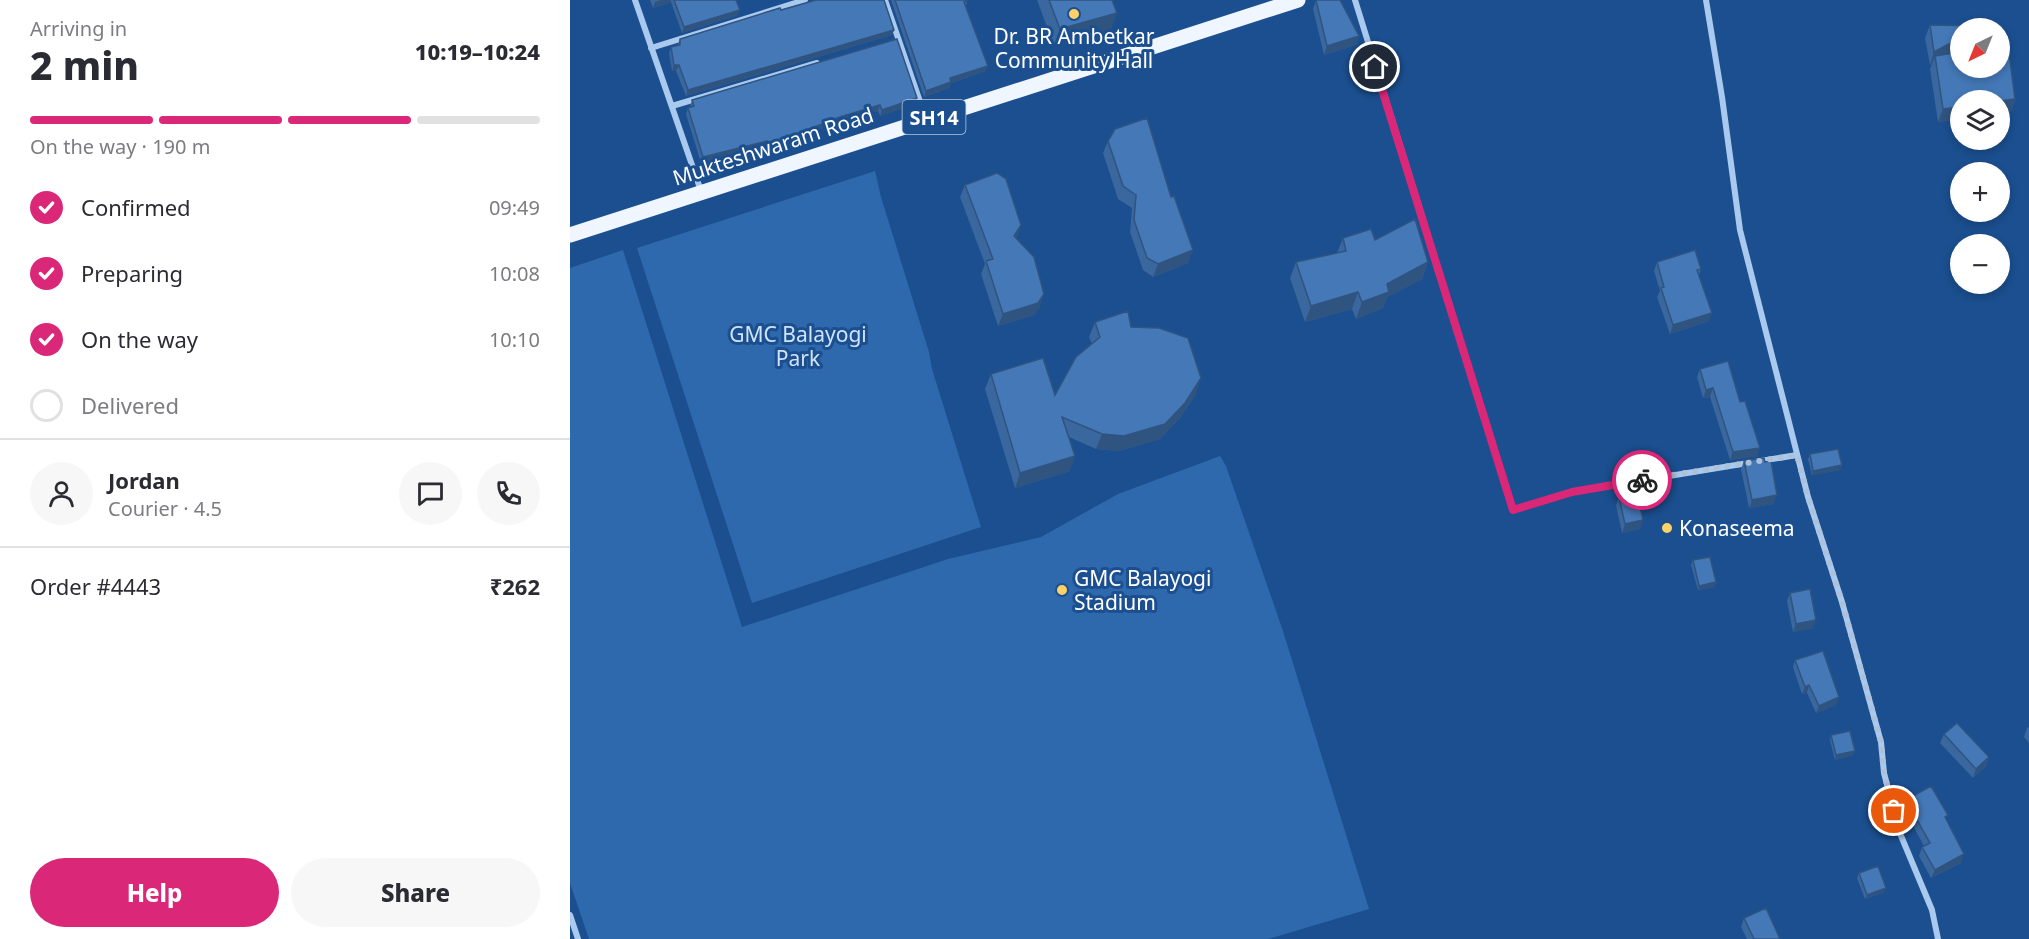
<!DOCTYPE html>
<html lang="en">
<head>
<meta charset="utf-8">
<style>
  :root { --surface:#fff; --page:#f7f7f7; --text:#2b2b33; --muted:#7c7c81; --line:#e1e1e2; --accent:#db2777 }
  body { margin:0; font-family:"Noto Sans",sans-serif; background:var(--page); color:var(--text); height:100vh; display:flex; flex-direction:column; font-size:22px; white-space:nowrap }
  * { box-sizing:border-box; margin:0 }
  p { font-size:20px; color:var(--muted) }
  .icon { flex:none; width:33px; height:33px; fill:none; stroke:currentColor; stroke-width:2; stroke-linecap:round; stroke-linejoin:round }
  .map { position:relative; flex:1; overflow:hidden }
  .sheet { display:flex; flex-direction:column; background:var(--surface); width:570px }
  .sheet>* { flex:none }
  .needle { width:39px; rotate:223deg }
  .tools { position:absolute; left:1380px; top:18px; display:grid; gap:12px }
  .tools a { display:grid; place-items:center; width:60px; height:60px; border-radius:50%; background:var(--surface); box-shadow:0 3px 9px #0003; font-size:30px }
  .pin { position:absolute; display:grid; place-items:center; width:51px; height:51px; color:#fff; margin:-26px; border:3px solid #fff; border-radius:50%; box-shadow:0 2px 6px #0007 }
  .courier { position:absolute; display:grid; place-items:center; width:60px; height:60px; margin:-30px; border:4px solid #db2777; border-radius:50%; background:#fff; color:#222; box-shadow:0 2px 8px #0007 }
  .headline em { font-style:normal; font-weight:800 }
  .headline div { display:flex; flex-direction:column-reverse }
  .headline { display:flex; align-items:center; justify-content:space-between; height:102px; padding:0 30px }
  h1 { font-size:39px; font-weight:800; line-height:45px }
  .bar { display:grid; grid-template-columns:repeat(4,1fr); gap:9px 6px; align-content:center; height:72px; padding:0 30px }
  .bar i { height:8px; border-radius:4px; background:var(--line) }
  .bar .on { background:var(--accent) }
  .bar p { grid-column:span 4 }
  .line { display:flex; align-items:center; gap:15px; padding:0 30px; border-top:2px solid var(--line) }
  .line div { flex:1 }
  .round { display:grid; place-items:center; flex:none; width:63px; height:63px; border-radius:32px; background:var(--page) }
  ol { padding:0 30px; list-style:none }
  li { display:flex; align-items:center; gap:18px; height:66px }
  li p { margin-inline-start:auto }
  li .icon { padding:6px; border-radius:50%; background:var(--accent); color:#fff; stroke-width:4 }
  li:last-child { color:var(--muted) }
  li i { width:33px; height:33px; border:3px solid var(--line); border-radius:50% }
  .button { display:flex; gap:12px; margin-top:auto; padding:12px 30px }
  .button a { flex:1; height:69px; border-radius:36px; background:var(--accent); color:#fff; font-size:24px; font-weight:800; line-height:69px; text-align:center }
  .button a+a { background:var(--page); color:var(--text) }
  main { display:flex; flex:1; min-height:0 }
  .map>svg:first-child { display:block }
</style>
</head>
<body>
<main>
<section class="sheet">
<div class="headline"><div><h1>2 min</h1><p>Arriving in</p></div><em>10:19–10:24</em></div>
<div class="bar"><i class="on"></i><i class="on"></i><i class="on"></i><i></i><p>On the way · 190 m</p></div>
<ol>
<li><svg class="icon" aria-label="check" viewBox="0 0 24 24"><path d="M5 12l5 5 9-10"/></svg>Confirmed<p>09:49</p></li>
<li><svg class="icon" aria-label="check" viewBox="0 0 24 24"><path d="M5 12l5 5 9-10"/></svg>Preparing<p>10:08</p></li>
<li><svg class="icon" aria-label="check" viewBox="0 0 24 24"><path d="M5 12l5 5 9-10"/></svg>On the way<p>10:10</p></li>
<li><i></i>Delivered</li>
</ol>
<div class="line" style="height:108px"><a class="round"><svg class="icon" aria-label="person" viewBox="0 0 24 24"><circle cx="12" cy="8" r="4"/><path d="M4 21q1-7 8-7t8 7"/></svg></a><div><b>Jordan</b><p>Courier · 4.5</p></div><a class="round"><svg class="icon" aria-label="chat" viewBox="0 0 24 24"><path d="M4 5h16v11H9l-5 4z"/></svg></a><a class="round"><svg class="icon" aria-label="phone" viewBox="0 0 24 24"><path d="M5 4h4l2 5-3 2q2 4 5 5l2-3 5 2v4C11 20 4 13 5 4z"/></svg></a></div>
<div class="line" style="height:78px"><div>Order #4443</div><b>₹262</b></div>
<div class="button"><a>Help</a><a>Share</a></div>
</section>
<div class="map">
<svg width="1459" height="939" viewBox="0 0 1459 939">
  <rect width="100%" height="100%" fill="#1b4f8f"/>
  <path fill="#2e69ad" d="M305,171L311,197L359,352L362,369L411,527L182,603L67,248Z
    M53,250L172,627L378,559L471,537L548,494L650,456L656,466L713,631L799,909L698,939H19L0,883V268Z"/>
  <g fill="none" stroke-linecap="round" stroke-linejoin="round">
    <path stroke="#a9c9ee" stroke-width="6" d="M65,0L131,191
      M315,0L356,119
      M785,0L943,510L1002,492L1227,455
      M1136,0L1152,97L1170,230L1238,497L1272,602L1311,742L1314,773L1329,831L1362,910L1368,939
      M81,48L235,0
      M102,106L247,63
      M0,915L8,939"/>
    <path stroke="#f0f6ff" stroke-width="15" d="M0,235L728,0"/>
  </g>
  <path fill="#3a679d" d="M80,0H166L168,15L112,33L101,2L83,8Z
    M321,0H397L396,7L416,71L381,83L379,88L354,97Z
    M467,0H542L541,29L484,46Z
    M746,0L789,36L786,45L754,55L743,9Z
    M211,10L324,30L322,35L116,96L106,71H102L99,53L101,47L107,46L110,39Z
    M1360,25L1412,26V28H1390V48L1380,54L1445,99L1441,112L1368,122L1360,69L1362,64L1360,65L1355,38Z
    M122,100L345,104L310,116L308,111L268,122L196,151L195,147L131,163L116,114L118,108L120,107Z
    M538,141L618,263L583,277L573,270L560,232L562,208L548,199L533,153Z
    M395,185L451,225L446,239L470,307L464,315L428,326L411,274L415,264L390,197Z
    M773,238L805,240L858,262L852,279L817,297L813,308L786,319L782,309L735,322L720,278L726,262L767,253Z
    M1087,262L1131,269L1129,275L1139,321L1100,334L1087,297L1090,291L1084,271Z
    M525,322L561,327L626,394L610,418L590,439L549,451L526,449L499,437L500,471L445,488L415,389L421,374L485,395L522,344L519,337Z
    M1130,369L1170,402L1187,456L1160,460L1140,397L1133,398L1127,377Z
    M1240,454L1272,465L1270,470L1242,475L1238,459Z
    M1174,461L1204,504L1179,508L1171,469Z
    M1049,497L1070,529L1052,533L1046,505Z
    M1123,560L1146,582L1144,587L1128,590L1121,565Z
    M1220,593L1243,628L1223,632L1217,601Z
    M1225,660L1266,705L1246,713L1237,693L1232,694L1223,667Z
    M1459,727V743L1454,737L1457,728Z
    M1374,734L1419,757L1416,766L1403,778L1370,743Z
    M1261,735L1285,751L1283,755L1265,760L1260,740Z
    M1336,800L1376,820L1391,863L1361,878L1349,856L1352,847L1354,846L1333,808Z
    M1289,873L1315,892L1295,899L1287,878Z
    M1174,918L1210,939H1177L1171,927Z"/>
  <path fill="#305480" d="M91,0H101V2L83,8L85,2Z
    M170,10L168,15L112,33L114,27Z
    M547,13L541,29L484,46L490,29Z
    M324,30L322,35L116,96L118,90Z
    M789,36L786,45L754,55L757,46Z
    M1390,38V48L1366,62L1365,56L1362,64L1360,65L1364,52Z
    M104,65H109L106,71H102Z
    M418,66L416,71L381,83L379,88L354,97L356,91L380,78Z
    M347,98L345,104L310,116L312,110Z
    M1445,99L1441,112L1430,113V101Z
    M310,105L308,111L268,122L196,151L198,145L270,117Z
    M1390,107V119L1368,122L1373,109Z
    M197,141L195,147L131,163L133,157Z
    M451,225L447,237L439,249L444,236Z
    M623,250L618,263L583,277L588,264Z
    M858,262L852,279L817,297L813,308L786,319L792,302L817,284Z
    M788,292L782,309L735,322L741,306Z
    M474,294L470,307L464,315L428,326L433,314Z
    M1142,313L1139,321L1100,334L1103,325Z
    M631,378L626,394L610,418L590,439L549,451L526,449L532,434Z
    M1143,388L1140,397L1133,398L1136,390Z
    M1190,448L1187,456L1160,460L1163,452Z
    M505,456L500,471L445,488L450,473Z
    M1272,465L1270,470L1242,475L1243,471Z
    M1207,495L1204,504L1179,508L1182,500Z
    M1073,520L1070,529L1052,533L1055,524Z
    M1146,582L1144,587L1128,590L1129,586Z
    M1246,620L1243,628L1223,632L1226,624Z
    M1239,685L1237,693L1232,694L1235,687Z
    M1269,697L1266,705L1246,713L1249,706Z
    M1285,751L1283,755L1265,760L1266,755Z
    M1419,757L1416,766L1403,778L1406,769Z
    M1394,854L1391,863L1361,878L1365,870Z
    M1316,888L1315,892L1295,899L1297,895Z"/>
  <path fill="#4478b7" stroke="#305480" stroke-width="1.5" d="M104,0H166L170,10L114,27Z
    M246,0H314L324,30L118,90L109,65H104L101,47L110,45V39L210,8L211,10Z
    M325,0H397L398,1L394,2L418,66L380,78L381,82L356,91Z
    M479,0H542L547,13L490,29Z
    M746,0H770L789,36L757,46Z
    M1360,25L1412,26L1409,28H1390V38L1364,52Z
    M327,39L347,98L312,110L310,105L270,117L198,145L197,141L133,157L118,108L124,106L122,100Z
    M1438,46L1445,99L1430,101V100H1390V107L1373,109L1365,56L1390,52V68H1430V47Z
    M577,118L601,197L604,196L623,250L588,264L577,258L564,220L566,195L553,186L538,141L545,129Z
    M427,173L436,179L451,225L444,236L464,257L474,294L468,303L433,314L416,261L423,259L395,185Z
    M845,219L858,262L817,284L819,292L792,302L788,292L741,306L726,262L776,251L773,238L801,229L805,240Z
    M1125,250L1131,269L1127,270L1142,313L1103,325L1091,288L1094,287L1087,262Z
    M558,311L561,327L589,328L618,338L631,378L615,403L595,424L554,436L532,434L492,417L505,456L450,473L421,374L473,358L485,395L506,357L530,337L525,322Z
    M1158,361L1170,402L1175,401L1190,448L1163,452L1143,388L1136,390L1130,369Z
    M1268,449L1272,465L1243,471L1240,454Z
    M1194,458L1195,462L1201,461L1207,495L1182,500L1174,461Z
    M1067,493L1073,520L1055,524L1049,497Z
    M1140,557L1146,582L1129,586L1123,560Z
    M1240,589L1246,620L1226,624L1220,593Z
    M1253,651L1269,697L1249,706L1239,685L1235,687L1225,660Z
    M1387,723L1419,757L1406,769L1374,734Z
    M1280,731L1285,751L1266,755L1261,735Z
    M1361,786L1378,815L1375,817L1394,854L1365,870L1352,847L1360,843L1336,800Z
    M1308,866L1316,888L1297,895L1289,873Z
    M1196,908L1210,939H1184L1174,918Z"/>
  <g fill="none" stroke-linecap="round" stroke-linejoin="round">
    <path stroke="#afc1d8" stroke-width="6" stroke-dasharray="0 10.8" d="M1072,480L1227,455L1238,497L1272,602L1311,742L1314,773L1324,811"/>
    <path stroke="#db2777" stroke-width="8" d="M805,67L943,510L1002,492L1072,480"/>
  </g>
  <g fill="#ffd166" stroke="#1b4f8f" stroke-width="2">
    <circle cx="504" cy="14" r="6"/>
    <circle cx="1097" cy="528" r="6"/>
    <circle cx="492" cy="590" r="6"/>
  </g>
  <g text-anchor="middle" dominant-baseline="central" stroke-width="6" stroke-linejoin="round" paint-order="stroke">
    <rect fill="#1b4f8f" stroke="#bbcadd" stroke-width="1.5" x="332.5" y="100" width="63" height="34" rx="4.5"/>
    <g font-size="20" font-weight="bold" fill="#fff">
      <text x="364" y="117">SH14</text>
    </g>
    <g font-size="21" fill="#fff" stroke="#1b4f8f" text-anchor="start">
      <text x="504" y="36" text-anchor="middle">Dr. BR Ambetkar<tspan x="504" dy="24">Community Hall</tspan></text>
      <text x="1109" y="528">Konaseema</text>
      <text x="504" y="578">GMC Balayogi<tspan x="504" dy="24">Stadium</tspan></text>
    </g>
    <g font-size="21" fill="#fff" stroke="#1b4f8f">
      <text transform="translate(203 146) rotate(-18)">Mukteshwaram Road</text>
    </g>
    <g font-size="21" fill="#cfe3fa" stroke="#1b4f8f">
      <text x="228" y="334">GMC Balayogi<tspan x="228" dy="24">Park</tspan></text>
    </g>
  </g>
</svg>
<div class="tools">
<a><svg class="needle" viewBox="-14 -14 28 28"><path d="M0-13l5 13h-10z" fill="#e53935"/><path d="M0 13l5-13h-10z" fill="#7c7c81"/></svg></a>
<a><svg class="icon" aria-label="layers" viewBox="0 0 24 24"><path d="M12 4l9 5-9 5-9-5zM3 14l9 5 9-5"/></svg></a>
<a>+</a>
<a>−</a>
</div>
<div class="pin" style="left:1324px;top:811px;background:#ea580c"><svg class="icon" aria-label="bag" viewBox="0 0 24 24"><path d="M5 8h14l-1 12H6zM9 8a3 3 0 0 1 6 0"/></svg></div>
<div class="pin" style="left:805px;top:67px;background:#1f2937"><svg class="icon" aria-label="home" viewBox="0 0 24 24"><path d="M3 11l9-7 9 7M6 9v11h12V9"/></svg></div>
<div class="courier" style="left:1072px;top:480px"><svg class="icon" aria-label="bike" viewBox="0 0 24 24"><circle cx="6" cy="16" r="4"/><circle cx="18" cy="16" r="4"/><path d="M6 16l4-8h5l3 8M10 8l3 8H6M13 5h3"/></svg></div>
</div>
</main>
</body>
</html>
